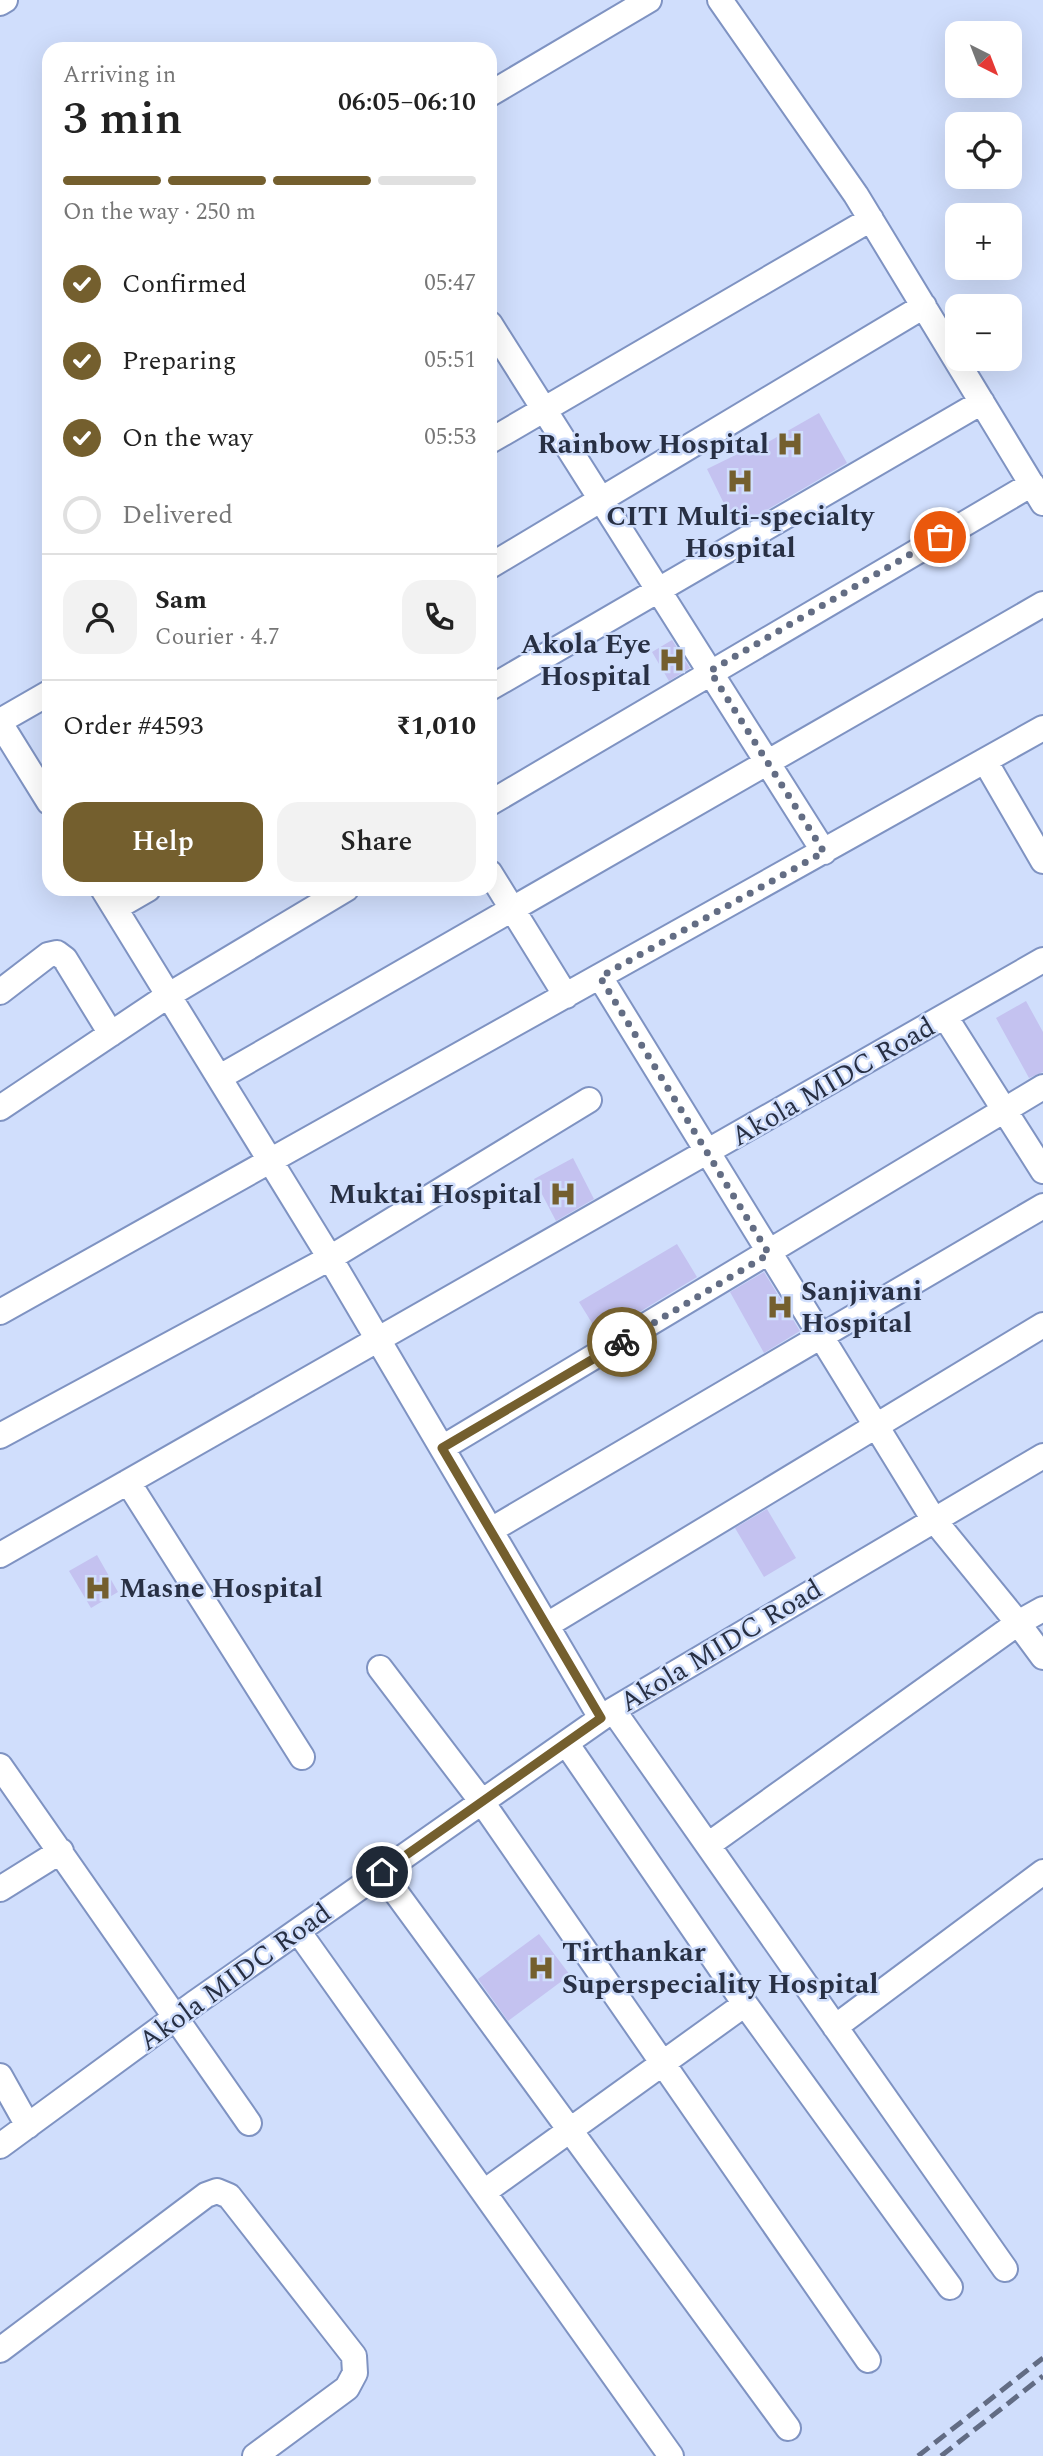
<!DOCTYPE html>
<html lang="en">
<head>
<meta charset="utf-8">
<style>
  :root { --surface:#fff; --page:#f2f2f2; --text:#222; --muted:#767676; --line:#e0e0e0; --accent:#745f2e }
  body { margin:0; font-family:Spectral,serif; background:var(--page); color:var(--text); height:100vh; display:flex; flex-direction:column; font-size:26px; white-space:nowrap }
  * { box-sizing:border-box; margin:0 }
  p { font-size:23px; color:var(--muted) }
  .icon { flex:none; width:38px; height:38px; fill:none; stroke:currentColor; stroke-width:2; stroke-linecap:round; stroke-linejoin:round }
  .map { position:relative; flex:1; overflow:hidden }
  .sheet { position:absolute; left:42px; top:42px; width:455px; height:854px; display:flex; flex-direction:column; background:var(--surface); border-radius:21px; box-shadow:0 7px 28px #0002 }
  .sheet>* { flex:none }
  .needle { width:46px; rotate:138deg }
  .fabs { position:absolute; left:945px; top:21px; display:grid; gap:14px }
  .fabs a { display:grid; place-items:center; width:77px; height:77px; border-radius:14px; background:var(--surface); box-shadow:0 7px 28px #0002; font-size:35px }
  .pin { position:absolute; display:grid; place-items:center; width:60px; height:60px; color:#fff; margin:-30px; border:4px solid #fff; border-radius:50%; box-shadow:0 2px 7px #0007 }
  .courier { position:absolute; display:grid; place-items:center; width:70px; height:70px; margin:-35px; border:5px solid #745f2e; border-radius:50%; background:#fff; color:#222; box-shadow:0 2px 9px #0007 }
  .headline em { font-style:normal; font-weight:600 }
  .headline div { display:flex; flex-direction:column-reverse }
  .headline { display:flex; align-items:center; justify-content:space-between; height:119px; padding:0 21px }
  h1 { font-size:46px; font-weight:600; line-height:52px }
  .bar { display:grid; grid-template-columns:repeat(4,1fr); gap:10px 7px; align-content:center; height:84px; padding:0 21px }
  .bar i { height:9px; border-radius:5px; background:var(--line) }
  .bar .selected { background:var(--accent) }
  .bar p { grid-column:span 4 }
  .line { display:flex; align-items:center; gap:18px; padding:0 21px; border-top:2px solid var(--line) }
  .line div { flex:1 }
  .round { display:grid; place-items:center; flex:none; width:74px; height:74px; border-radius:21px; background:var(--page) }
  ol { padding:0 21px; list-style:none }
  li { display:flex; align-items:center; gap:21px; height:77px }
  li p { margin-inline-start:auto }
  li .icon { padding:7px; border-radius:50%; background:var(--accent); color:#fff; stroke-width:4 }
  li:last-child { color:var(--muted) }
  li i { width:38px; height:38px; border:4px solid var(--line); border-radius:50% }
  .primary-button { display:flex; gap:14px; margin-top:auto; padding:14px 21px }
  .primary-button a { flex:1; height:80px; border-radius:21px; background:var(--accent); color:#fff; font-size:28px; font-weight:600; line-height:80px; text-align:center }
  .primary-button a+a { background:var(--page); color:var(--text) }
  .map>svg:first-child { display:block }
</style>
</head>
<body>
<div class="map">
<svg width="1043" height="2456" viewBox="0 0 1043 2456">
  <rect width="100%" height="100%" fill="#d0defc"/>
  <path fill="#c4c2f0" d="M819,413L847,463L736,528L707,469L760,443L761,446Z
    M672,640L690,668L669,681L652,652Z
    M1026,1001L1043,1032V1072L1029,1078L996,1018Z
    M573,1158L594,1199L556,1221L534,1179Z
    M677,1244L697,1277L600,1336L579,1302Z
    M764,1272L800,1331L764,1353L730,1292Z
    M767,1509L796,1558L764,1577L735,1528Z
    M97,1555L118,1592L91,1608L69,1571Z
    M539,1934L570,1975L508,2021L478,1979Z"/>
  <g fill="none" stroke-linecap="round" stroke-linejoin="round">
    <g stroke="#7f93c2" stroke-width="28">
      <path id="minor" d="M720,0L856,195L1043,503
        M0,3L5,0
        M490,94L649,0
        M490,324L824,852
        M490,441L871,219
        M490,566L924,306
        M490,688L982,402
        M0,721L49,693
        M0,723L49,802
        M985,761L1043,861
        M490,803L1032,484
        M490,873L566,996
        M103,889L330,1258L601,1718
        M115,908L148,889
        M600,977L934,1520L1018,1623L1043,1609
        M0,992L48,955L57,953L65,959L111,1034
        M946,1018L1043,1171
        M220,1077L1043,604
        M0,1108L169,995L346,889
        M0,1312L1043,728
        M0,1436L330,1258L589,1100
        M442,1448L1043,1087
        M128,1482L302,1757
        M491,1530L1043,1206
        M0,1555L1043,960
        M547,1625L1043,1325
        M380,1668L482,1802L868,2360
        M613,1710L1005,2269
        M566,1743L745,2004L950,2287
        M0,1766L249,2123
        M708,1845L1018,1623L1043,1657
        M381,1872L788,2428
        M0,1889L61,1851
        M298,1931L671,2456
        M835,2027L1043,1872
        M0,2076L28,2126
        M0,2146L195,2003L613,1710L1043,1456
        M484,2192L745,2004
        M0,2350L206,2195L217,2191L229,2196L354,2356L355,2373L347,2388L255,2456"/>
    </g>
    <use href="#minor" stroke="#fff" stroke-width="24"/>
    <path stroke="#626c84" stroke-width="5" stroke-dasharray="14 7" stroke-linecap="butt" d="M918,2456L1043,2358
      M941,2456L1043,2376"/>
  </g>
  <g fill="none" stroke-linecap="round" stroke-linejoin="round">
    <path stroke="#636d84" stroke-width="7" stroke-dasharray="0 12.6" d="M622,1342L769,1254L600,977L824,852L710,671L940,537"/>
    <path stroke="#745f2e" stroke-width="9" d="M382,1872L601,1718L442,1448L622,1342"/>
  </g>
  <defs>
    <g id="hospital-bare" transform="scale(2.1)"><path d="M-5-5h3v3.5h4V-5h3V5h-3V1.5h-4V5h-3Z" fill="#745f2e" stroke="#d0defc" stroke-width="2.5" paint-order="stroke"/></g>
  </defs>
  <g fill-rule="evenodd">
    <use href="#hospital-bare" x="790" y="444"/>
    <use href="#hospital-bare" x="740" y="481"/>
    <use href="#hospital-bare" x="672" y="660"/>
    <use href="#hospital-bare" x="563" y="1194"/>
    <use href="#hospital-bare" x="780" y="1307"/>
    <use href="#hospital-bare" x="98" y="1588"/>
    <use href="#hospital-bare" x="541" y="1968"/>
  </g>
  <g text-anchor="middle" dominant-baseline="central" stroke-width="5" stroke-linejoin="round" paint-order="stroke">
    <g font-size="28" font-weight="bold" fill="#283044" stroke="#d0defc" text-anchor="end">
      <text x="769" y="444">Rainbow Hospital</text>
      <text x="740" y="516" text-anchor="middle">CITI Multi-specialty<tspan x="740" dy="32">Hospital</tspan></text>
      <text x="651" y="644">Akola Eye<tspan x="651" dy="32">Hospital</tspan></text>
      <text x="542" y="1194">Muktai Hospital</text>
      <text x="801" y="1291" text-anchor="start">Sanjivani<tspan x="801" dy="32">Hospital</tspan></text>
      <text x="119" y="1588" text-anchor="start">Masne Hospital</text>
      <text x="562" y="1952" text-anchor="start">Tirthankar<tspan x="562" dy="32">Superspeciality Hospital</tspan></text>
    </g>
    <g font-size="28" fill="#283044" stroke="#d0defc">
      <text transform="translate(833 1082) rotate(-30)">Akola MIDC Road</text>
      <text transform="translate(721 1646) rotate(-31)">Akola MIDC Road</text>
      <text transform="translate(235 1977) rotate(-36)">Akola MIDC Road</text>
    </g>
  </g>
</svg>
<div class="fabs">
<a><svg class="needle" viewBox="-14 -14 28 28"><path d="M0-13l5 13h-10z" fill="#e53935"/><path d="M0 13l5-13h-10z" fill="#767676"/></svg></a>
<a><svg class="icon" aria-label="locate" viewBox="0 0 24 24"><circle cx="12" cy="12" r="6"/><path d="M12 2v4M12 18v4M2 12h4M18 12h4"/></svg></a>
<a>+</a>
<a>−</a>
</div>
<div class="pin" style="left:940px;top:537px;background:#ea580c"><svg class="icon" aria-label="bag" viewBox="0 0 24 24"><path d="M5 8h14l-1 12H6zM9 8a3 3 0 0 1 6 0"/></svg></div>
<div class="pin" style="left:382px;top:1872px;background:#1f2937"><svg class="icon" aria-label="home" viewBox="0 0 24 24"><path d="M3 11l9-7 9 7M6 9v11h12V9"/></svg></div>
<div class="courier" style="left:622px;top:1342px"><svg class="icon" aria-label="bike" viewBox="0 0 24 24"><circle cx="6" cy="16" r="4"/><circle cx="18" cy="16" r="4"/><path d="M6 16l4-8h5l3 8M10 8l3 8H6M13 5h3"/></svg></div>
<section class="sheet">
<div class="headline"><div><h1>3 min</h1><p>Arriving in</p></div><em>06:05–06:10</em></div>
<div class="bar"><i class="selected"></i><i class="selected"></i><i class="selected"></i><i></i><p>On the way · 250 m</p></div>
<ol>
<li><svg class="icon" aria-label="check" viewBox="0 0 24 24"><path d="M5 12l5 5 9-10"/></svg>Confirmed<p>05:47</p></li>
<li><svg class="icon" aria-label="check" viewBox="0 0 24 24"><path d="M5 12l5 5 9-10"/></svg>Preparing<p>05:51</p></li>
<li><svg class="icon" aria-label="check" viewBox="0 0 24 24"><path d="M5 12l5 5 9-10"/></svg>On the way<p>05:53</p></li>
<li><i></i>Delivered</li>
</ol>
<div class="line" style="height:126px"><a class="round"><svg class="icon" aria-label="person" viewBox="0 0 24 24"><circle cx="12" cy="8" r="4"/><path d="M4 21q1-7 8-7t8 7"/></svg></a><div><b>Sam</b><p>Courier · 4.7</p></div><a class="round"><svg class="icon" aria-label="phone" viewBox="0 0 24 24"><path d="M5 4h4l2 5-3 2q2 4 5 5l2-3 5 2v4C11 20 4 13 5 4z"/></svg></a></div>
<div class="line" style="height:91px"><div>Order #4593</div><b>₹1,010</b></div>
<div class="primary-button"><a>Help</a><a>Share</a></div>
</section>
</div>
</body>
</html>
